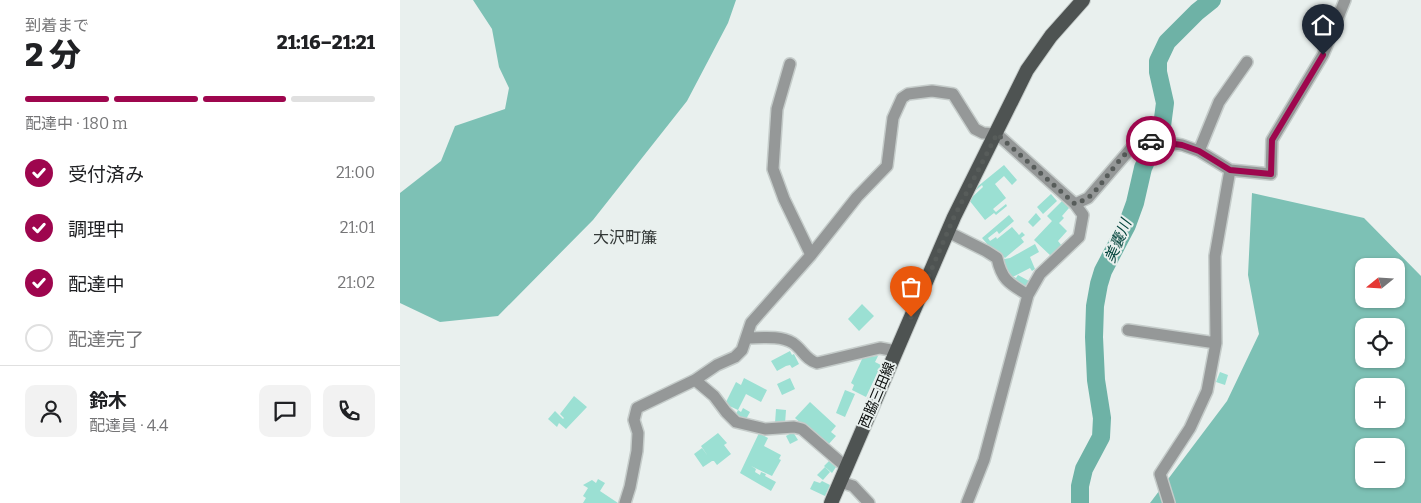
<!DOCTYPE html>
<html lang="ja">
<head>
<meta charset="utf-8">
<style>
  :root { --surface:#fff; --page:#f2f2f2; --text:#202124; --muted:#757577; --line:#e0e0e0; --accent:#9e064e }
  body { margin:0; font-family:Bitter,"Noto Sans JP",serif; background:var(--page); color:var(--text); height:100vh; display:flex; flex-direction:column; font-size:19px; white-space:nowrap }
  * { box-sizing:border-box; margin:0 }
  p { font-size:16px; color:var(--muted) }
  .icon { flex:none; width:28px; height:28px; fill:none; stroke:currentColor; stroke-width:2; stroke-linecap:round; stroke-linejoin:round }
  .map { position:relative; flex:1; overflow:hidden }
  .details { display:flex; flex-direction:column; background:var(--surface); width:400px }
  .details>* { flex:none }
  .needle { width:32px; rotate:252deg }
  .tools { position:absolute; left:955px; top:258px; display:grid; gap:10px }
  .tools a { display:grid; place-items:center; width:50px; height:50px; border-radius:10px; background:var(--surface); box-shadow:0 1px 4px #0004; font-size:25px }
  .pin { position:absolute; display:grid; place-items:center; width:42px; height:42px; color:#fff; margin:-51px -21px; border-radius:50% 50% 50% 0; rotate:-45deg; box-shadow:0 0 5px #0007 }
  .pin .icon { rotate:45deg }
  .courier { position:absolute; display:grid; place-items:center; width:50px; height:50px; margin:-25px; border:4px solid #9e064e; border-radius:50%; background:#fff; color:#222; box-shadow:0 1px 6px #0007 }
  .summary em { font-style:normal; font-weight:800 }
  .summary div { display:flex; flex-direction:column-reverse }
  .summary { display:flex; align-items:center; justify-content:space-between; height:85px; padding:0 25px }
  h1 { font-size:32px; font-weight:800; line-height:38px }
  .bar { display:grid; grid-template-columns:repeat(4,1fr); gap:8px 5px; align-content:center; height:60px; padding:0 25px }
  .bar i { height:6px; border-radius:4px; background:var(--line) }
  .bar .on { background:var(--accent) }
  .bar p { grid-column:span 4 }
  .line { display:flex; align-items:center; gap:12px; padding:0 25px; border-top:1px solid var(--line) }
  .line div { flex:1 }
  .round { display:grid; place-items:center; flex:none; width:52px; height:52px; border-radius:10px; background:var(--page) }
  ol { padding:0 25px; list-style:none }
  li { display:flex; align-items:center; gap:15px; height:55px }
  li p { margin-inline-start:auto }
  li .icon { padding:5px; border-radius:50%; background:var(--accent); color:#fff; stroke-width:4 }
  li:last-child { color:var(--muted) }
  li i { width:28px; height:28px; border:2px solid var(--line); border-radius:50% }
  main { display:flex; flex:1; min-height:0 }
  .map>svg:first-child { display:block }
</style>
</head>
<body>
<main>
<section class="details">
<div class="summary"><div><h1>2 分</h1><p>到着まで</p></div><em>21:16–21:21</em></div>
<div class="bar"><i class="on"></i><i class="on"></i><i class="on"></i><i></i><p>配達中 · 180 m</p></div>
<ol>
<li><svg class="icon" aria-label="check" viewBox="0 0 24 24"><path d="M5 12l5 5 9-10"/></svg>受付済み<p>21:00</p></li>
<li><svg class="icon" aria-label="check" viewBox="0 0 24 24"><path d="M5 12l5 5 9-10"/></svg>調理中<p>21:01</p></li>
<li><svg class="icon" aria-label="check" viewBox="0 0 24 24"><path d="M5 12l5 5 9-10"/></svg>配達中<p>21:02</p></li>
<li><i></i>配達完了</li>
</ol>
<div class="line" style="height:90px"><a class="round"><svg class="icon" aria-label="person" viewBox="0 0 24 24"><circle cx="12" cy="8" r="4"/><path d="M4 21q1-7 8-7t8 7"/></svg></a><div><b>鈴木</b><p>配達員 · 4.4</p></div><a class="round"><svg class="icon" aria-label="chat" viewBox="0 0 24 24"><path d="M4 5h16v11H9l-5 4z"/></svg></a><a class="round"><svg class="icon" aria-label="phone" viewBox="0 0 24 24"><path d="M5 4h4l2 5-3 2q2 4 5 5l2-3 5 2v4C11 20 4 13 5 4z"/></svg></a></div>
</section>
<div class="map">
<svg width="1021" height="503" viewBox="0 0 1021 503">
  <rect width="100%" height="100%" fill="#e9f0ee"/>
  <path fill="#7dc1b5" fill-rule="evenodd" d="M73,0H336L328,23L287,101L193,220L98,316L40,322L0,303V193L41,161L55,126L105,109L109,88L99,67L92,29Z
    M852,193L964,218L1021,276V503H750L827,401L859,334L848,275ZM964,266H996V299H964ZM964,326H996V359H964ZM964,386H996V419H964ZM964,446H996V479H964Z"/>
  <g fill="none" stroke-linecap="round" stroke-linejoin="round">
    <path stroke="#6eb2a6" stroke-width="18" d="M680,503V486L684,469L701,437L702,418L696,380L694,337L695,306L699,284L703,271L727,225L735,203L743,168L762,126L765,103L758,72V61L767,42L797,12L812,0"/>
  </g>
  <path fill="#9be0d3" d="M604,165L617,180L612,185L604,176L595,184L606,198L593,209L596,212L606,204L607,206L596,215L594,213L585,220L569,200L583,187L582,185L574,192L572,191Z
    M651,194L657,201L643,214L637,207Z
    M662,201L669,208L662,216L664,218L659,223L667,231L658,241L662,246L652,257L634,240L652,221L647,216Z
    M636,213L641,219L633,227L628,222Z
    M609,215L614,221L599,234L597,231L588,238L590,241L596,237L597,239L612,227L619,235L622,232L625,235L621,238L624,242L605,258L603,256L600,259L582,238Z
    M635,244L639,252L630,257L635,269L632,271L630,268L607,280L599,260L610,258Z
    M618,275L629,281L625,288L610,280L614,277L616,278Z
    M462,304L474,316L459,331L448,319Z
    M390,351L392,355L394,354L399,364L392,368L390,365L386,366L377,371L371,361Z
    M478,356L475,362L481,365L466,397L452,390L454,385L451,383L463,357Z
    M820,372L828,375L825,385L816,382Z
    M344,378L367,390L361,402L346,394L338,410L325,404L336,382L341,385Z
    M390,378L395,389L382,395L377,384Z
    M445,390L455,394L445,417L436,413Z
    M174,396L187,407L166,429L159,423L157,427L148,419L155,411L163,419L164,418L160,414Z
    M410,402L436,426L431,432L436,436L427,446L395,418Z
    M343,408L350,412L345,421L335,416L338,410L341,412Z
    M376,409L386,410L385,424L375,423Z
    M393,432L398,440L390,444L386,436Z
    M318,433L327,443L324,445L331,454L317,465L314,461H312L303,467L294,454L302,448L308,456L301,446Z
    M359,433L368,438L364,446L381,455L379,459L381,460L372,476L351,466L356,469L355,472L360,475L361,472L366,474L365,476L376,482L371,491L340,473Z
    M429,461L436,467L432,473L424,466Z
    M425,467L430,472L423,480L417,475Z
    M198,479L205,483L200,491L218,503H183L186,498L183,496L188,488L183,485L192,480L196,483Z
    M414,481L420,483L422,481L430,485L425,496L410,489Z"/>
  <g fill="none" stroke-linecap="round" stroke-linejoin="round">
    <g stroke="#c5ccca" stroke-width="14">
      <path id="minor" d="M390,64L377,109L373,169L384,199L411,255
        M799,151L819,102L847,62
        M548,232L586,251L597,258C602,281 610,284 628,295
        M728,330L816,343
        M346,338C361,338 379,335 393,343C402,349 406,360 417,363L480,348L496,351
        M295,380L314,396L326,412L336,422L365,429L394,427L402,429L446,467
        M440,482L453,486L469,503
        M225,503L230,487L237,451L238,433L234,420L237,408L295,380L317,365L335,357L342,350L351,323L411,255L457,197L487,166L493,118L502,98L508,94L532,91L553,94L575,129L583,133L597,134L675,204L688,198L733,146L746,140L782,145L799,151L830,170L871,174L872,140L923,55L945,0
        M567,503L584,460L628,295L640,274L679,237L683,215L675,204
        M769,503L760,474L790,428L807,391L816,343L815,256L830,170"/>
    </g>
    <g stroke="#c5ccca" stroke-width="16">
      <path id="primary" d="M431,503L554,217L627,70L651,36L683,0"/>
    </g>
    <use href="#minor" stroke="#959898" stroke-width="11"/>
    <use href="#primary" stroke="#4e5352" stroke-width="14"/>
  </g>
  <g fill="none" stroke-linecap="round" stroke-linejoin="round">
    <path stroke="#575c5a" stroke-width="5" stroke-dasharray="0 9" d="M511,317L554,217L597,134L675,204C679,202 685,200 689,197C706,183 727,139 751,141"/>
    <path stroke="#9e064e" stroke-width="6" d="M751,141L782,145L799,151L830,170L871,174L872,140L923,55"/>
  </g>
  <g text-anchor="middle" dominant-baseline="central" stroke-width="4" stroke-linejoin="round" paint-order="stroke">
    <g font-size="14" fill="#090c0b" stroke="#e9f0ee">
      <text transform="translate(477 395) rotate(-67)">西脇三田線</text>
    </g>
    <g font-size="15" font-style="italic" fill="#05453d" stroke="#e9f0ee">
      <text transform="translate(718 241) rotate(-67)">美嚢川</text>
    </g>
    <g font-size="16" fill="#333837" stroke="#e9f0ee">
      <text x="225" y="237">大沢町簾</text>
    </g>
  </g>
</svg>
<div class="tools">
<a><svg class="needle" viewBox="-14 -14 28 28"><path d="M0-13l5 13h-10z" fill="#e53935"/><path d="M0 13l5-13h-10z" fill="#757577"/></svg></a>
<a><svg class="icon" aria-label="locate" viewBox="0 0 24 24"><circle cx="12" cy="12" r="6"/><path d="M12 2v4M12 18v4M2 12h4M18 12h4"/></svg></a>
<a>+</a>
<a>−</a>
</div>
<div class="pin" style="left:511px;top:317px;background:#ea580c"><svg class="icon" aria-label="bag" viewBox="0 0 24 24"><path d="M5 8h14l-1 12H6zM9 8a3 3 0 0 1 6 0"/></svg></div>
<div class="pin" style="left:923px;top:55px;background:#1f2937"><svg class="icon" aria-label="home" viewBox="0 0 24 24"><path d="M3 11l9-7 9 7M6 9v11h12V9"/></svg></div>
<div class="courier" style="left:751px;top:141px"><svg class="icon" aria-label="car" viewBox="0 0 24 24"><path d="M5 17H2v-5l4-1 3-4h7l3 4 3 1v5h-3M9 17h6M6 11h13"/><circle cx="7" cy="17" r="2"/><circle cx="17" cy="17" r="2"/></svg></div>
</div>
</main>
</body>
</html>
